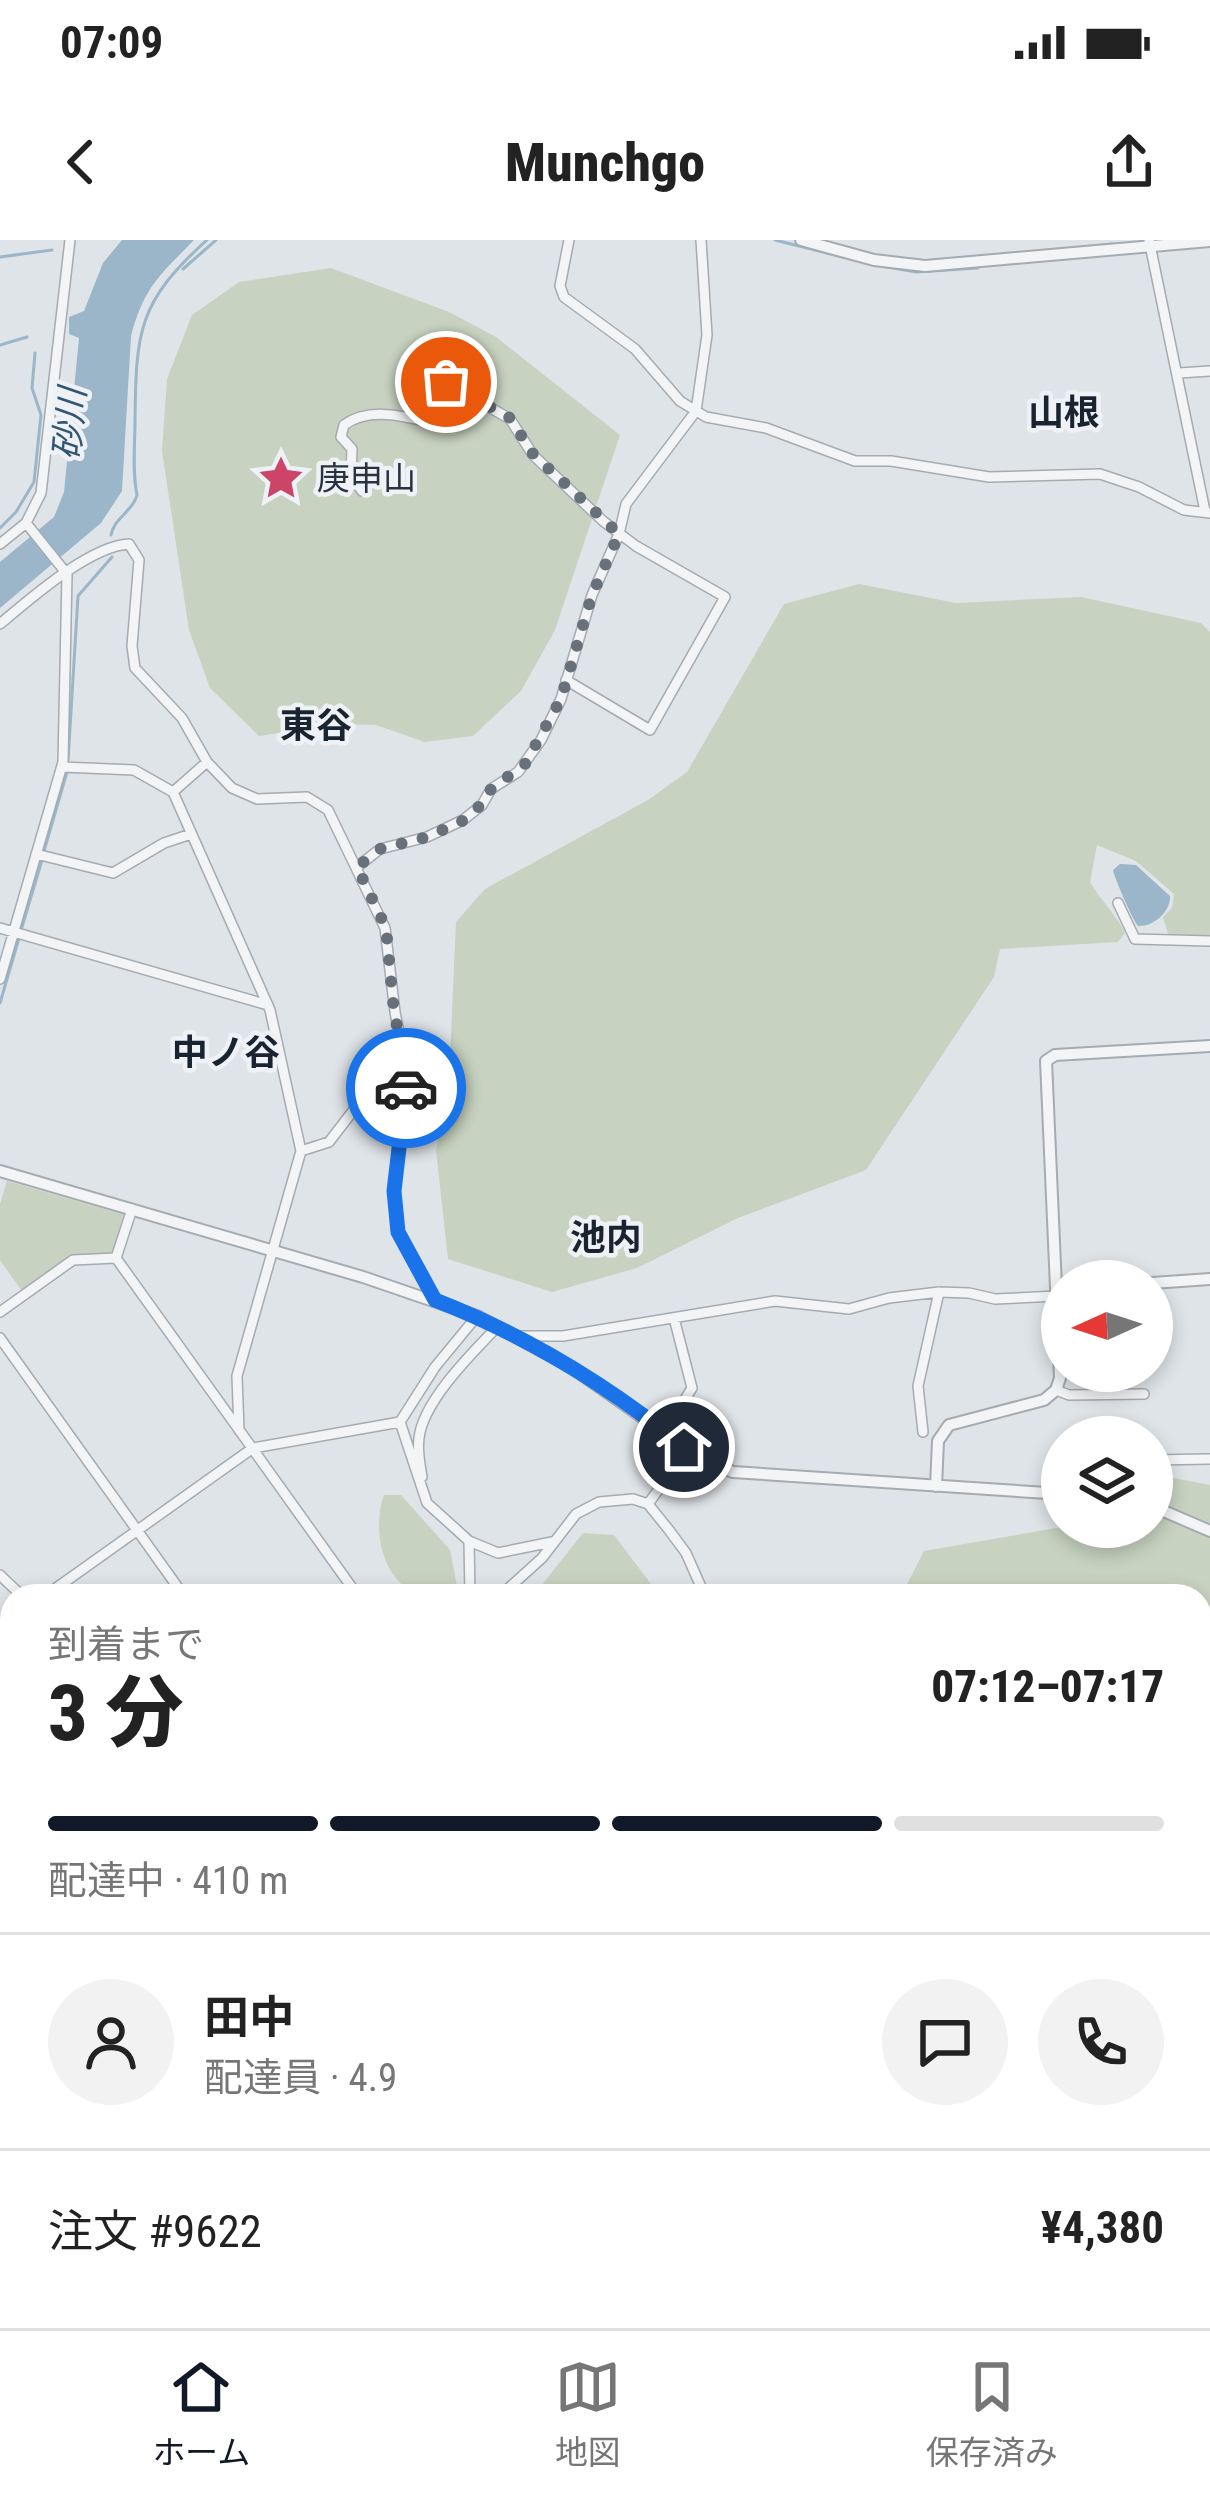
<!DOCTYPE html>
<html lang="ja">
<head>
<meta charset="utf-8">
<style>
  :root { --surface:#fff; --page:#f2f2f2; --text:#222; --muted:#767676; --line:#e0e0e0; --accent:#111827 }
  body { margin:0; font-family:"Roboto Condensed","Noto Sans JP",sans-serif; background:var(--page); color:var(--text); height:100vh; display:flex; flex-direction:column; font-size:45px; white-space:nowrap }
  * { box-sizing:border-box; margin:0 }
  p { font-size:39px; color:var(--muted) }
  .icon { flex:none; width:66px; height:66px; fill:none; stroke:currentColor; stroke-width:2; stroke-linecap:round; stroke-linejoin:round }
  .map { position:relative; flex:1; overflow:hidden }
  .drawer { position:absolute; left:0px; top:1344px; width:1212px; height:744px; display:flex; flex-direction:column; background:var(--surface); border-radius:36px 36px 0 0; box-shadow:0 6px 18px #0003 }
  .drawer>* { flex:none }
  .needle { width:78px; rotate:267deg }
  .controls { position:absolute; left:1041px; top:1020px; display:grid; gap:24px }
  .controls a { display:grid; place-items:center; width:132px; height:132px; border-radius:50%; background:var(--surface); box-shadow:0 6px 18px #0003; font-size:60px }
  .pin { position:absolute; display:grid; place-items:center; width:102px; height:102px; color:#fff; margin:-51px; border:6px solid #fff; border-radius:50%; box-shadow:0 3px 12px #0007 }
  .courier { position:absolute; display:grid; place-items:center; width:120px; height:120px; margin:-60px; border:9px solid #1a73e8; border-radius:50%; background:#fff; color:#222; box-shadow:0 3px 15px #0007 }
  .headline em { font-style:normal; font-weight:800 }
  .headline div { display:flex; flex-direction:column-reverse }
  .headline { display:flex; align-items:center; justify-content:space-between; height:204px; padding:0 48px }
  h1 { font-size:78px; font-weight:800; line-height:90px }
  .bar { display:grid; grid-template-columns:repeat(4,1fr); gap:18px 12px; align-content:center; height:144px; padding:0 48px }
  .bar i { height:15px; border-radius:9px; background:var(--line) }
  .bar .active { background:var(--accent) }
  .bar p { grid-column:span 4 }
  .line { display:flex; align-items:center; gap:30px; padding:0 48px; border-top:3px solid var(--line) }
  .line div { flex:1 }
  .round { display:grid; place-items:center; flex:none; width:126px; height:126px; border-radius:63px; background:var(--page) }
  .status { display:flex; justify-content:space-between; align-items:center; height:84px; padding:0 60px; background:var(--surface); direction:ltr }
  .status svg { height:33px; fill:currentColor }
  header { display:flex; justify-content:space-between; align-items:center; height:156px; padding:0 48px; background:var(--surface); font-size:54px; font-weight:800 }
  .menu { display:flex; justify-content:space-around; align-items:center; height:168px; border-top:3px solid var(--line); background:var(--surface); font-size:33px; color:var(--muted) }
  .menu a { display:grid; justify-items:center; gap:6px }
  .menu .active { color:var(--accent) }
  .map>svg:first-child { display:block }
</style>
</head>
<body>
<div class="status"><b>07:09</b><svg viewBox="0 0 49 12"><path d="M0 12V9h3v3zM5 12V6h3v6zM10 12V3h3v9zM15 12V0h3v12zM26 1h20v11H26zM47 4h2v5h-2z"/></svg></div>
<header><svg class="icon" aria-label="back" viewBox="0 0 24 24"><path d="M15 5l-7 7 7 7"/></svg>Munchgo<svg class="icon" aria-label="share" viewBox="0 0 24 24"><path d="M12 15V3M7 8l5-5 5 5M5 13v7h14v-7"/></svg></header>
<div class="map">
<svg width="1210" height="2088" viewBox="0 0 1210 2088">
  <rect width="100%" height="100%" fill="#dfe4e8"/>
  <path fill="#c7d2c0" d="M331,28L449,72L496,97L620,195L555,390L521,451L473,496L425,502L376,485L336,484L259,496L210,448L189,390L162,211L167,139L192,75L239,42Z
    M859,344L956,363L1081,357L1201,383L1210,392V698L1169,697L1163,677L1172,668L1174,654L1136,621L1097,605L1090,642C1101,661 1115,673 1125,693L1118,702L1000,709L994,737L866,930L738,978L637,1028L552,1052L448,1019L436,910L449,840L456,682L485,649L648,560L687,532L784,364Z
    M7,941L126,975L113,1014L70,1016L22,1051L0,1020V964Z
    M1163,1236L1210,1245V1419H1200V1356H901L924,1311L1062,1287H1152V1241Z
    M384,1255H401L450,1310L459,1356C447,1356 431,1359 420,1355C381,1341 372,1289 384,1255Z
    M583,1293L614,1295L660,1356H533Z"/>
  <path fill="#9ab6c8" d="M122,0H194C160,35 144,47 131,96L122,251L101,283L0,368V322L54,277L64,252L79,98L69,94V77L84,71L103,23Z
    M1120,624L1136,625L1170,656C1171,672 1153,687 1138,686C1133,681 1114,637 1113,630Z"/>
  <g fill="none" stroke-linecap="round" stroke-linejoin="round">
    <path stroke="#9ab6c8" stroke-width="3" d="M775,0L843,17
      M1009,14L1113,4
      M0,17L52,10
      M882,26L916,32L978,28
      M183,29L216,0
      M0,105L27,97
      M0,288L16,272L34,242L41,175L32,148L35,113
      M111,295C114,278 133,271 137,255C132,231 135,205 135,181C136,91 138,62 207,0
      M68,521L78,356L112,317
      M44,611L67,532
      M22,687L42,620
      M0,763L19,698
      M1200,1633L1210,1662
      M1200,1880L1210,1894"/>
    <g stroke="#a4abb2" stroke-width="12">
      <path id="minor" d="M569,0L560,46L564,57L635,109L680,161L706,177L766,188L855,221H891L989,237L1100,234L1139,247L1184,270L1210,273
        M1149,0L1205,271
        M1179,133L1210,131
        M362,251L351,235L352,209L341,197L344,185C370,166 405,177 433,183L434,175L402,137L404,131L437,137L510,179L533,215L603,281L636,306L725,357L650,490L566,440
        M0,304L26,283L41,253L70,0
        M0,384C31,358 90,306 129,304L139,320L132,406L135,428L182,478L207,522L232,548L257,559L307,557L328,570L385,688L395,772L407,834L394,951L397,992L435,1061
        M62,527L134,530L173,552L270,770L301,911L237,1136L239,1190
        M173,552L207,522
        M36,614L113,633L164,603L191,594
        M357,627L380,609L427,597L463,580L482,565L491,549L518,532L541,500L561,459L592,355L619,294L626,264L696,171L707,95L701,0
        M1118,663L1135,699L1210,701
        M0,688L268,765
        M0,739L63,522L67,334L26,283
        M301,911L329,902L366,854L407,834
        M116,1018L358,1356
        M116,1018L132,969
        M0,1072L73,1020L116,1018
        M518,1096H563L775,1061L849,1069L889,1058L939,1052L969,1053L995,1059L1057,1056
        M0,1098L184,1356
        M1056,1150L1069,1155L1144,1154
        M665,1192L692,1148L674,1078
        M923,1192L918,1146L939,1052
        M1152,1220L1210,1219
        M422,1237C420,1225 417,1211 419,1198C423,1161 473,1112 498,1086
        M648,1264L680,1220L684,1207
        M469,1301L498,1313L552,1302
        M0,1335L22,1356
        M45,1356L253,1208L400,1182
        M470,1356L469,1301L427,1263L400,1182L435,1127L477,1076
        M500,1356L542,1318L576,1274L599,1262L633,1259L648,1264L669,1290L686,1313L705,1356
        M1200,1499L1210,1496
        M1200,1509L1210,1551
        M0,1711L12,1703
        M1200,1815L1210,1807
        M0,1858L12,1875
        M1200,1867L1210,1879
        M0,1942L12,1934
        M56,2076L57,2088
        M594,2076L595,2088
        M733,2076L734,2088
        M853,2076L860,2088
        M910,2076L917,2088
        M1007,2076L1016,2088
        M1182,2076L1190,2088
        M297,2088L298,2076
        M404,2088L433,2076"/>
    </g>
    <g stroke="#a4abb2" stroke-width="14">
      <path id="tertiary" d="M801,0L874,20L925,26L1210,1
        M0,931L363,1037L477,1076L571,1127L703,1220L733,1232L1062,1254
        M1152,1043L1210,1039
        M936,1246L938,1201L949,1185L1044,1160L1056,1150L1060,1138L1046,821L1055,815L1210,806
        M1152,1266L1210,1291"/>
    </g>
    <g stroke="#86939e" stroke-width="16">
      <path id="trunk" d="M0,1596L12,1607
        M0,1612L12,1623
        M352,2076L357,2088
        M368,2076L373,2088"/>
    </g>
    <use href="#minor" stroke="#f2f4f6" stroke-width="9"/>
    <use href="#tertiary" stroke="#f2f4f6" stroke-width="10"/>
    <use href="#trunk" stroke="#fff" stroke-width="14"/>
  </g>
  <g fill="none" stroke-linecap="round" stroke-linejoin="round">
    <path stroke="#68717a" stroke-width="12" stroke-dasharray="0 21.6" d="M406,848L407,834L394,772L386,688L357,627L380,609L427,597L464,580L486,560L491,549L525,524L561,459L592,355L619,294L533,214L510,178L446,142"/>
    <path stroke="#1a73e8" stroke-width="15" d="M406,848L394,951L398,992L435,1060C525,1095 609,1146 684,1207"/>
  </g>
  <defs>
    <g id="sight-bare" transform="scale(3.6)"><path d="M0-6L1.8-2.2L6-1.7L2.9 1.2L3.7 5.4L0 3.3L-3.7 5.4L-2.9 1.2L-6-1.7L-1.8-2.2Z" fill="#cc4569" stroke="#eef2f6" stroke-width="2.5" paint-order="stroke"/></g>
  </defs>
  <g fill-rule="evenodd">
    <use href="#sight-bare" x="281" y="238"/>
  </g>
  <g text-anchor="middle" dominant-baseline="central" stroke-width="9" stroke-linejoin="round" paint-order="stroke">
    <g font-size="33" fill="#28333f" stroke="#eef2f6" text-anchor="start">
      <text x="317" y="238">庚申山</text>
    </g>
    <g font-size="36" font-weight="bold" fill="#1a2430" stroke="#eef2f6">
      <text x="1064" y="173">山根</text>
      <text x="316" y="486">東谷</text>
      <text x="226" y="813">中ノ谷</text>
      <text x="606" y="998">池内</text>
    </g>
    <g font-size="36" font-style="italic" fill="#335672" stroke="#eef2f6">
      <text transform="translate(70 184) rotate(-85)">砂川</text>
    </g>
  </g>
</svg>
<div class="controls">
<a><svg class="needle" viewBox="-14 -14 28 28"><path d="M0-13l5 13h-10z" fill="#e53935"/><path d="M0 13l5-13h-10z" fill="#767676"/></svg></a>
<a><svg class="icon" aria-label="layers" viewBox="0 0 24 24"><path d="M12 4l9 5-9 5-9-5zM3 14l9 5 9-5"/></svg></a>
</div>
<div class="pin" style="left:446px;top:142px;background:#ea580c"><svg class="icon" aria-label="bag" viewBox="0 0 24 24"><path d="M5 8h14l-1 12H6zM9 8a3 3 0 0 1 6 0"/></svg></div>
<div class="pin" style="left:684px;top:1207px;background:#1f2937"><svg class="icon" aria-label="home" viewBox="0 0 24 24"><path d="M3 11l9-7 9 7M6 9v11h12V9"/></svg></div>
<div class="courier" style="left:406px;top:848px"><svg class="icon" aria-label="car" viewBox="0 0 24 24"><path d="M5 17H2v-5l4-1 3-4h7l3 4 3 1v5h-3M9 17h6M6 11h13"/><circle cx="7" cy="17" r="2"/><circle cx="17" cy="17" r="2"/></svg></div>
<section class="drawer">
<div class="headline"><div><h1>3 分</h1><p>到着まで</p></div><em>07:12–07:17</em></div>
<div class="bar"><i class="active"></i><i class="active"></i><i class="active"></i><i></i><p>配達中 · 410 m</p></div>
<div class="line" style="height:216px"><a class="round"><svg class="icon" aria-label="person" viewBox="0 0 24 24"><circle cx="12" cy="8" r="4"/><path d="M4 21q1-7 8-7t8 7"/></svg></a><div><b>田中</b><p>配達員 · 4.9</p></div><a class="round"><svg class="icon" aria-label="chat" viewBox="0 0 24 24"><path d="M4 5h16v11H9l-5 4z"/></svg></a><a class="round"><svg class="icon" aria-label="phone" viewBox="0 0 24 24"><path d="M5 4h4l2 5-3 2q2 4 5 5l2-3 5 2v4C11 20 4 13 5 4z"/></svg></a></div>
<div class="line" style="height:156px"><div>注文 #9622</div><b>¥4,380</b></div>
</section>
</div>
<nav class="menu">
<a class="active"><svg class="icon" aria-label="home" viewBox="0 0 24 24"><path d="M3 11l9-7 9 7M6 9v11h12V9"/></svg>ホーム</a>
<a><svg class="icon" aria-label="map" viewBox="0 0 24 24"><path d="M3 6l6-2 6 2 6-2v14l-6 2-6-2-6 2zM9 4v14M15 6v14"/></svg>地図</a>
<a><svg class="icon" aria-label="saved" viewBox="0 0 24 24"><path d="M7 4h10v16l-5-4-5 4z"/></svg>保存済み</a>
</nav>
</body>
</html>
